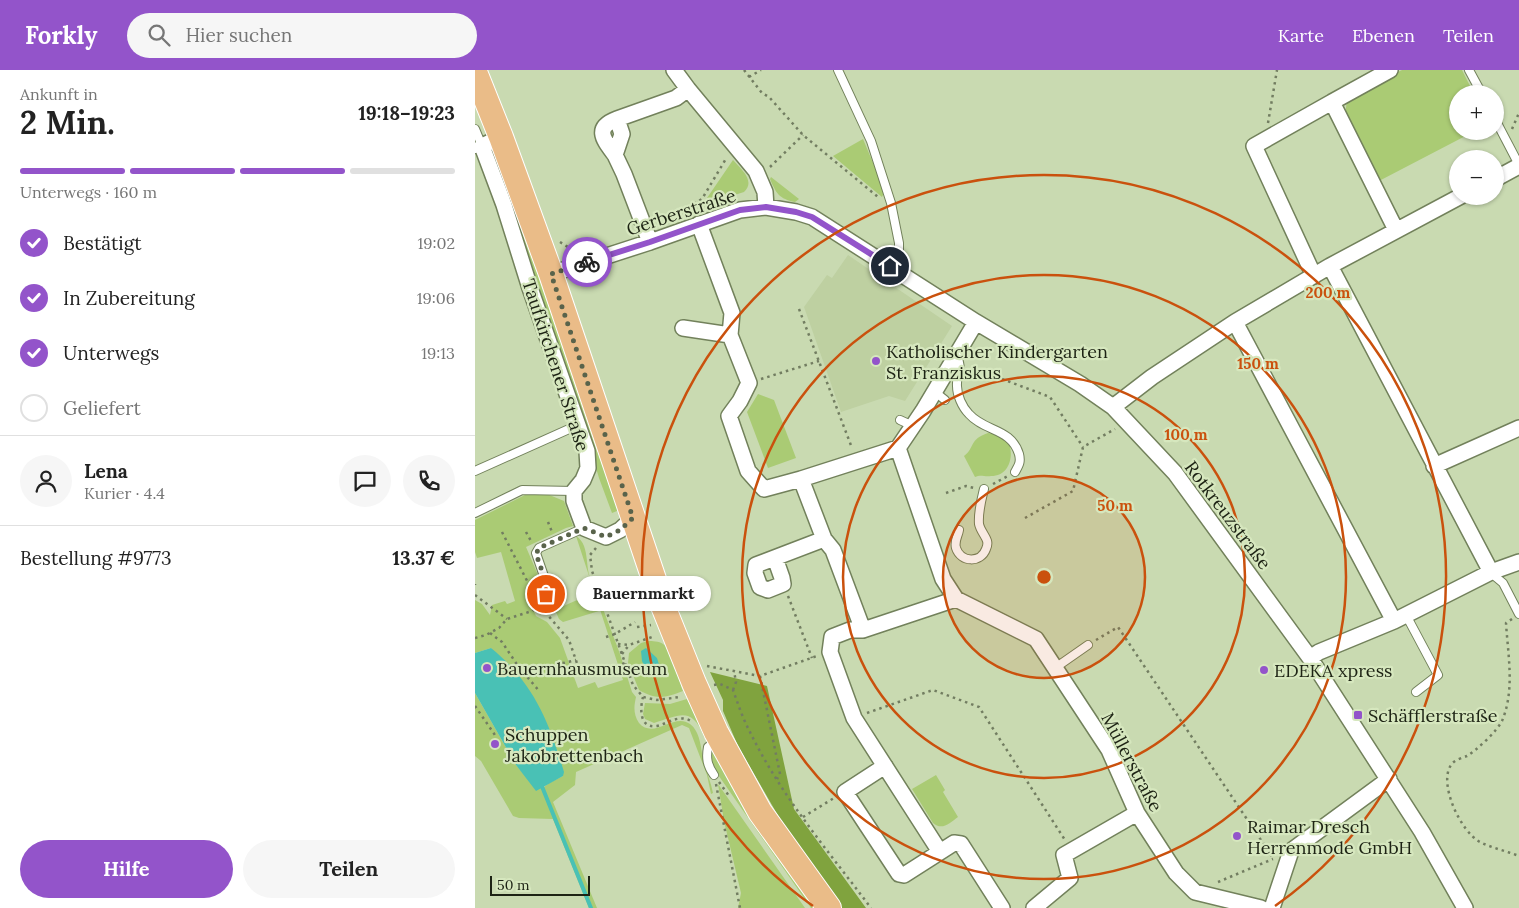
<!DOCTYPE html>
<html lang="de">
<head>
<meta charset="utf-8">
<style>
  :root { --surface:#fff; --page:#f6f6f6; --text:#222; --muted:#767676; --line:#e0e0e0; --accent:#9354ca }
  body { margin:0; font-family:Lora,serif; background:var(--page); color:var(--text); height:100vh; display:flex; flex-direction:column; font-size:19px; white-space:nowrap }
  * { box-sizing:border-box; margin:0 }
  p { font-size:16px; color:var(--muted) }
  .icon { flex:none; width:28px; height:28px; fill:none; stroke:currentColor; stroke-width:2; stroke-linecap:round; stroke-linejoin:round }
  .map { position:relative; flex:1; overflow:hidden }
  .panel { display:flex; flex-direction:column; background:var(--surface); width:475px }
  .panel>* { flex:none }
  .buttons { position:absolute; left:974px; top:15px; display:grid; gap:10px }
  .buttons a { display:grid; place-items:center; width:55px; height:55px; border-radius:50%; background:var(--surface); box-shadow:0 1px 4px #0004; font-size:25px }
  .scale { position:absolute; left:15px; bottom:12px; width:100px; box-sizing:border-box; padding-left:5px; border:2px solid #1d2314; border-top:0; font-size:14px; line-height:18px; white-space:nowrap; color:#1d2314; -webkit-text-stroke:4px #d6e7be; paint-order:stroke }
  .pin { position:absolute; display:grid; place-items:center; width:42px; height:42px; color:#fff; margin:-21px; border:2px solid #fff; border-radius:50%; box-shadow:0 1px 5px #0007 }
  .courier { position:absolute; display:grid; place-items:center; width:50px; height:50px; margin:-25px; border:4px solid #9354ca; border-radius:50%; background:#fff; color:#222; box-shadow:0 1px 6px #0007 }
  .bubble { position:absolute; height:35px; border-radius:18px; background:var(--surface); box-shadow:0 1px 4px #0004; font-size:16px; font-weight:800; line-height:35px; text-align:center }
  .summary em { font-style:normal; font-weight:800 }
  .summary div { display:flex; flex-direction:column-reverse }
  .summary { display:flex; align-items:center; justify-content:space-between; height:85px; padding:0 20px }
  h1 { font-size:32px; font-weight:800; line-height:38px }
  .bar { display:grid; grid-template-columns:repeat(4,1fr); gap:8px 5px; align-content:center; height:60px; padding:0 20px }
  .bar i { height:6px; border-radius:4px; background:var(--line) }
  .bar .on { background:var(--accent) }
  .bar p { grid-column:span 4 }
  .line { display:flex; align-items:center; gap:12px; padding:0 20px; border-top:1px solid var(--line) }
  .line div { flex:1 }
  .round { display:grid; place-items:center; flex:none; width:52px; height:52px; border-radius:26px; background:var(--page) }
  ol { padding:0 20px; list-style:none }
  li { display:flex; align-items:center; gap:15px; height:55px }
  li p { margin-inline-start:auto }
  li .icon { padding:5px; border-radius:50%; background:var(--accent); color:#fff; stroke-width:4 }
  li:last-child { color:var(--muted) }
  li i { width:28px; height:28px; border:2px solid var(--line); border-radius:50% }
  .action { display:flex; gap:10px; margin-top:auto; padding:10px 20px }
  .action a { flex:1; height:58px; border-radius:30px; background:var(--accent); color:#fff; font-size:20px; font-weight:800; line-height:58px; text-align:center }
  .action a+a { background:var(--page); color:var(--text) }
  header { display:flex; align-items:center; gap:30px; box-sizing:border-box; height:70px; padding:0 25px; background:var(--accent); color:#fff }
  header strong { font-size:24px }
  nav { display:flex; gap:28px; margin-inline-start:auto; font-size:18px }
  .search { width:350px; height:45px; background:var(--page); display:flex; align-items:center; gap:12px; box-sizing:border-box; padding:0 18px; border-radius:28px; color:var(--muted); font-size:19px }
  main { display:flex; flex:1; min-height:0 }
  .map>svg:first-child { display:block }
</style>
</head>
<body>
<header>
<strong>Forkly</strong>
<div class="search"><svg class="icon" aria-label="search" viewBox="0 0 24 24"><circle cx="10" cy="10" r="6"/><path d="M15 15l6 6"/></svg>Hier suchen</div>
<nav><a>Karte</a><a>Ebenen</a><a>Teilen</a></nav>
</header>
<main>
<section class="panel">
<div class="summary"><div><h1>2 Min.</h1><p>Ankunft in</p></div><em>19:18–19:23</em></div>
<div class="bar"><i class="on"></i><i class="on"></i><i class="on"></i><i></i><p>Unterwegs · 160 m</p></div>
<ol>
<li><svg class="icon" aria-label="check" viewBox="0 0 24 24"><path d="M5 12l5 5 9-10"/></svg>Bestätigt<p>19:02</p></li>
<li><svg class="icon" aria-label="check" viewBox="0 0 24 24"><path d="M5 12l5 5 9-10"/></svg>In Zubereitung<p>19:06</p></li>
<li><svg class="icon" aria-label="check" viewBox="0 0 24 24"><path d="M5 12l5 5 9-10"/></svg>Unterwegs<p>19:13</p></li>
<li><i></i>Geliefert</li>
</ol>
<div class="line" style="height:90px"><a class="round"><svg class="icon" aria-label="person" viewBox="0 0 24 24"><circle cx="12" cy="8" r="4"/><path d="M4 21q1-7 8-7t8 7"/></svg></a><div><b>Lena</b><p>Kurier · 4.4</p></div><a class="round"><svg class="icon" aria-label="chat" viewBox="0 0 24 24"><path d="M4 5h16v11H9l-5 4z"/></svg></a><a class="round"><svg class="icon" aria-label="phone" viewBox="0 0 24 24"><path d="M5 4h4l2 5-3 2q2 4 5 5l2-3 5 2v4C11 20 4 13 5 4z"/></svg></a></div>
<div class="line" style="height:65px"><div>Bestellung #9773</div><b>13.37 €</b></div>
<div class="action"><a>Hilfe</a><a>Teilen</a></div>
</section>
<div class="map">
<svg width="1044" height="838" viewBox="0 0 1044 838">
  <rect width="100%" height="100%" fill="#c9dab1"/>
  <path fill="#bed0a1" d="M373,185L477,256L430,331L414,326L366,342L329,237L352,205L357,208Z"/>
  <path fill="#aacb74" d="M927,0H987L999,24H982V61H1000L904,111L871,48C871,42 870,34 874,29C881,19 915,6 927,0Z
    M388,69L409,119V123L407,127L358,86Z
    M19,82L144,427L147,439L137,443L124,408L112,368L14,84Z
    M258,90C266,99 281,111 269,122L237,132L232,128Z
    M296,107L324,129L320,132C304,129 301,123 295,109Z
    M283,324L299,330L321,388L293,398L272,342Z
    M513,363L522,365L534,373C539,387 534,406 516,406C509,407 506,404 500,407L489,386C500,378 494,369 513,363Z
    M72,424L89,431L98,456L91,458L51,477L69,519L66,524L55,532L61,546L72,552L85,568L103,618L120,612L123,618L148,610L101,466C117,476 108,502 119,515L145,584L157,622L161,627C159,636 158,644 164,653C179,670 199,642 215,654C225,661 226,678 228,689C231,701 236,712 238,723L236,724L232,705L214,658L207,655L101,702L100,715L78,732L122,838H114L78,749L44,748L38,746L6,691L0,686V623L41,695L47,702L68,718L74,713L88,706L16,578L0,583V530L7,534L15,545L17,535L30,531L32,534L40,531L26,482L2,488L0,482V450L50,425Z
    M79,523L84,538L109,527L110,530L118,526L124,541L88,552L84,549L74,526Z
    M173,571C177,571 184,571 188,574C200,583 203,608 208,621C190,628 181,630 164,620L153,593L154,583L166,573Z
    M212,629L234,668L231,669L229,667C217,636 205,645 179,653L170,649L168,644L170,633L195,634Z
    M240,679L344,838H336L239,699C235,691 233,686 240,679Z
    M461,705L470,720L468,722L483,747C475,753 467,761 458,753L437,719Z
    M243,714L330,838H263L266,823L249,751Z"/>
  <path fill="#80a33e" d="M235,602L292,616L319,739L391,838H363L305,749L263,676L248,641V630Z"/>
  <path fill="#49c1b5" d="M16,578C58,612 74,651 89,702L88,706L61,721L41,695L0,623V583Z
    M171,578L182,588L186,601H179L170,598L167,591L166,581Z"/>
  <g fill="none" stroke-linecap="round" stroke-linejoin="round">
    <path stroke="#49c1b5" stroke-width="4" d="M66,714L116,838"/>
    <g stroke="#72815b" stroke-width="10">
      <path id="lane" d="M363,0L396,71L416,133L424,173V180L419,189
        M994,0L1007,24
        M1020,49L1044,95
        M0,59L7,76L0,79
        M481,286C489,298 481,303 482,316C482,325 487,337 494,344C510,362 536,358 544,384C546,392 544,395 540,402
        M460,322L470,330
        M425,350L438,356
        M0,401L103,355
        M0,443L47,420L99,421
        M484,460C483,466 479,471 481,478C486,493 506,493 511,479C516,469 506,464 504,454C503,442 506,431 509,419
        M1016,503L1028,513L1044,544
        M71,524L72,515L61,483L64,478L109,458
        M931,545L963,605L941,622
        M580,598L613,575
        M239,705C232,695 231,688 233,677L243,669"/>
    </g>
    <g stroke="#72815b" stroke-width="18">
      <path id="street" d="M199,0L213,19L281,101L290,122L291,137
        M915,0L857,32L921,160
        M142,49L147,64L140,85C129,70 118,58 142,49L201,28L213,19
        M26,67L7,76L29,135L55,218L112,381L113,398L108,410L99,421V431L109,458L131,467L145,460L158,448
        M140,85L149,104L175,172
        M1020,109L1044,96
        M986,126L855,196L1016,502L1044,492
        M224,154L257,243L255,265L274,313L265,331L254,346L273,401L289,419L326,409L349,469L358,480L388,560H375L357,567L355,582L379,648L465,782L479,773L486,774L527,838
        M76,204L175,172L265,140L291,137L321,142L337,147L501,252L605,314L638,337L700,403L835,588L947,762L990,838
        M839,206L779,76L857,32
        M760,252L919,551
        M208,258L255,265
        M638,337L677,307L760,252L855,196
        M423,378L468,509L481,529L561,569L634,680L662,743L701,803L720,822L786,838
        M423,378L448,341L501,252
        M959,396L1044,358
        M326,409L423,378
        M300,488L307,508L308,514L293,520L285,517L280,503L281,495L349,469
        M388,560L481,529
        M835,588L844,582L919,551L1016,502
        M410,696L370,722L424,804L429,805L465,782
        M559,838L595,808L589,785L662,743
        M797,838L816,781L914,709"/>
    </g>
    <g stroke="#fff" stroke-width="26">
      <path id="primary" d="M0,2L26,67L76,204L188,536L219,613L241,662L285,742L354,838"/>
    </g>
    <path stroke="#727d61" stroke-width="2.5" stroke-dasharray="2.5 4" stroke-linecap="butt" d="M269,0L287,23L294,27L328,65L403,127
      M274,7L286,0
      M793,53L802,0
      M1037,59L1044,43
      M295,97L328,65
      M221,141L220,133L227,129L252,87
      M85,172L96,179
      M324,239L377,378
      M286,309L344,291
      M527,309L575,327L608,377
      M518,414L533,406
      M471,423L491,416L499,418
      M550,448L598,421L608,377L640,359
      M73,452L77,462
      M27,462L65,536L94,570L106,605
      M51,462L56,471
      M121,478L115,485L117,501L158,615L168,627L182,630L205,627
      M0,515V514
      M0,525L32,549
      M313,526L337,588
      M1037,549L1031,553C1033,586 1040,620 1027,651C1022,661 1002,680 992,686C987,688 979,690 976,695C963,714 986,762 1005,772C1017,778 1031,781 1044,786
      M162,557L176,555
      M15,563L27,572L43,596L65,622
      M131,567L140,564L160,552
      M0,568L11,565L24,558L32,549L57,541L66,535
      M621,570L643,557L798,788
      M143,574L154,575L180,566
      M147,584L154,575
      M81,592L89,593L101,590
      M141,596L150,593
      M232,596L285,606L342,586
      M285,606L305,704L302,709
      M239,615L245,614L258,620C263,634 268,649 275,662C306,726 354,782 396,838
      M258,620L261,612L259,601
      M168,627C165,638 164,659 182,656C194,653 204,644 216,651
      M0,636L22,668
      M392,643L458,620L504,637L590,770
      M244,712L254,726
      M241,714L265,838
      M328,747L359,728
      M743,812L798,789"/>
    <use href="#lane" stroke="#fff" stroke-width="8"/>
    <use href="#street" stroke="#fff" stroke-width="15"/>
    <use href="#primary" stroke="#eabc88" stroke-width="24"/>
  </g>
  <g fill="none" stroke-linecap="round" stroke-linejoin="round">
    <path stroke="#59634b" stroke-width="5" stroke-dasharray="0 9" d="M71,524L72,515L61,484L64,478L109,458L131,467L145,460L158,448L76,204L112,192"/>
    <path stroke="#9354ca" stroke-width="6" d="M112,192L175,172L265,140L291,137L321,142L337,147L415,196"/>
  </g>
  <circle cx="569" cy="507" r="101" fill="#ca510d" fill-opacity=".12"/>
  <g fill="none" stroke="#ca510d" stroke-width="2.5">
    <circle cx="569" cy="507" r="101"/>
    <circle cx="569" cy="507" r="201"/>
    <circle cx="569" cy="507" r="302"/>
    <path d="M338 836A402 402 0 1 1 800 836"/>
  </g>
  <g fill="#9354ca" stroke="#d6e7be" stroke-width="2">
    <circle cx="401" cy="291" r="5"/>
    <circle cx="12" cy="598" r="5"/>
    <circle cx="789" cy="600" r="5"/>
    <rect x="878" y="640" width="10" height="10" rx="2.5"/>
    <circle cx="20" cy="674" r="5"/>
    <circle cx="762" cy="766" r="5"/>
  </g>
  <g text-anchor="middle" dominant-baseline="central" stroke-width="4.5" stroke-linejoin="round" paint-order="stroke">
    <g font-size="18" fill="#1d2314" stroke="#d6e7be">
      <text transform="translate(206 142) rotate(-18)">Gerberstraße</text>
      <text transform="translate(81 295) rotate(72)">Taufkirchener Straße</text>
      <text transform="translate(753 445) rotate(53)">Rotkreuzstraße</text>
      <text transform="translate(657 692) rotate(62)">Müllerstraße</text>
    </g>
    <g font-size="18" fill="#1d2314" stroke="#d6e7be" text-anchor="start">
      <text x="411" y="281">Katholischer Kindergarten<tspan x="411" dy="21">St. Franziskus</tspan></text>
      <text x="22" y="598">Bauernhausmuseum</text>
      <text x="799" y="600">EDEKA xpress</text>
      <text x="893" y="645">Schäfflerstraße</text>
      <text x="30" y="664">Schuppen<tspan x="30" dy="21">Jakobrettenbach</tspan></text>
      <text x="772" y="756">Raimar Dresch<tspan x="772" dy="21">Herrenmode GmbH</tspan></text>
    </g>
  </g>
  <circle cx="569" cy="507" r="8" fill="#ca510d" stroke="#d6e7be" stroke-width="2.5"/>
  <g font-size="15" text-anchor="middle" font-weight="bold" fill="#ca510d" stroke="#d6e7be" stroke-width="4.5" stroke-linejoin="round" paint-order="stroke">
    <text x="853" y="228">200 m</text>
    <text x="783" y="299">150 m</text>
    <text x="711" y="370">100 m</text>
    <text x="640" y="441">50 m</text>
  </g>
</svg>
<div class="buttons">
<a>+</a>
<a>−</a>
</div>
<div class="scale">50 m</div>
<div class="pin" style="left:71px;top:524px;background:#ea580c"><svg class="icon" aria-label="bag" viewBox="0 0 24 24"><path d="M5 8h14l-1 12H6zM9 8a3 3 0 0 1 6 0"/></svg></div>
<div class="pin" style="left:415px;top:196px;background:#1f2937"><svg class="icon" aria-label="home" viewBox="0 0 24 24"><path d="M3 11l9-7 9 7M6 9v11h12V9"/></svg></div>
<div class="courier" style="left:112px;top:192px"><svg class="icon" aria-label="bike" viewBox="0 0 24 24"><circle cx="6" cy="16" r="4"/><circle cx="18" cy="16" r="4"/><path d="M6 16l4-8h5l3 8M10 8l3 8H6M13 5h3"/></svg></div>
<div class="bubble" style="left:101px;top:506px;width:135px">Bauernmarkt</div>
</div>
</main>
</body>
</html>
